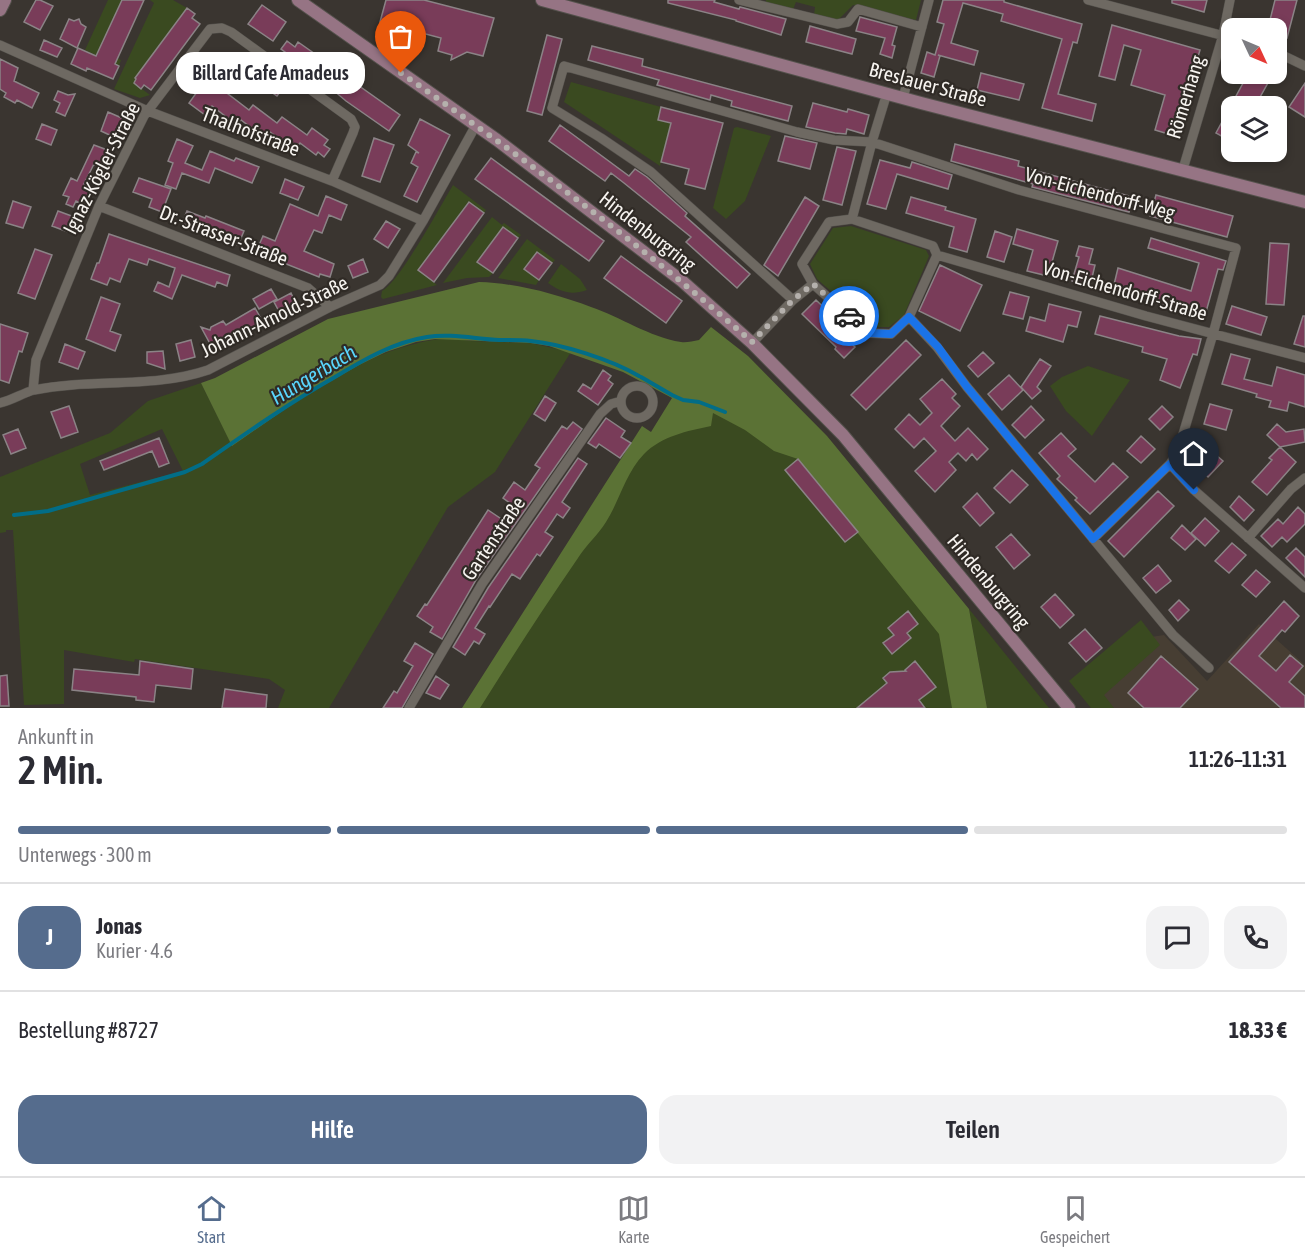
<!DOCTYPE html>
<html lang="de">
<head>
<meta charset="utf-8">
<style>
  :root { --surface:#fff; --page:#f2f2f3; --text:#2b2b33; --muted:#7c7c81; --line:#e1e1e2; --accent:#556c8d }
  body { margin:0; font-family:"Asap Condensed",sans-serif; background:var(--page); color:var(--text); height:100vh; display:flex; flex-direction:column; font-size:22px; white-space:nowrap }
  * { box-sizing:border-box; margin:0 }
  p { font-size:20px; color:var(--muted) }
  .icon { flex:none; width:33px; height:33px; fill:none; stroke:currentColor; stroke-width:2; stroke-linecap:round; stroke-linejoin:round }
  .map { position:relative; height:708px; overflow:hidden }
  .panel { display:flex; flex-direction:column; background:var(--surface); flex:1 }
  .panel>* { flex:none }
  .needle { width:39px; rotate:134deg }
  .fabs { position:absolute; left:1221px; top:18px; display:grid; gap:12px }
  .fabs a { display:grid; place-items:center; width:66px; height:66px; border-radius:12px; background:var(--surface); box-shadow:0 3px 9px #0003; font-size:30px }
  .pin { position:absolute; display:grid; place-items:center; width:51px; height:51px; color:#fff; margin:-62px -26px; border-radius:50% 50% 50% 0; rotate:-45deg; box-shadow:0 0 6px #0007 }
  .pin .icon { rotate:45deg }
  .courier { position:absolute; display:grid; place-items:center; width:60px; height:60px; margin:-30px; border:4px solid #1a73e8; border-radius:50%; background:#fff; color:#222; box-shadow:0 2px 8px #0007 }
  .bubble { position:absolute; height:42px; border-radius:18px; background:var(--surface); box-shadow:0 3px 9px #0003; font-size:20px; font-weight:600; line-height:42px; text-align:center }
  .headline em { font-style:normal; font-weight:600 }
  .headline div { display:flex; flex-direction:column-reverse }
  .headline { display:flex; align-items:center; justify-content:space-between; height:102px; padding:0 18px }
  h1 { font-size:39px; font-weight:600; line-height:45px }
  .bar { display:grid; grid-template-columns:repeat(4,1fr); gap:9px 6px; align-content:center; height:72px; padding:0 18px }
  .bar i { height:8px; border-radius:4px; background:var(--line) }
  .bar .current { background:var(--accent) }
  .bar p { grid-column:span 4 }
  .line { display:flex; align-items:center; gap:15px; padding:0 18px; border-top:2px solid var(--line) }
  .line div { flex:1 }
  .round { display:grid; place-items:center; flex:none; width:63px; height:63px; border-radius:18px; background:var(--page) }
  .primary-button { display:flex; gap:12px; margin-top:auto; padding:12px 18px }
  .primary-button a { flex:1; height:69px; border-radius:18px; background:var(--accent); color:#fff; font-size:24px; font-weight:600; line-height:69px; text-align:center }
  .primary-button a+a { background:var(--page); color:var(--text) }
  .menu { display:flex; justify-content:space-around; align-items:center; height:84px; border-top:2px solid var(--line); background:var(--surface); font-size:16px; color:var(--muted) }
  .menu a { display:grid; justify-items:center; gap:3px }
  .menu .current { color:var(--accent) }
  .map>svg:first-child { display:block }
</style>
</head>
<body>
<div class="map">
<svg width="1305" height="708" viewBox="0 0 1305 708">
  <rect width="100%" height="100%" fill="#3a3530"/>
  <path fill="#473e33" d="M1259,624L1305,665V708H1111L1095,688L1151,637L1164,635L1207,681Z"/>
  <path fill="#3a4a20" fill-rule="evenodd" d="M108,0H122L99,49L121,60L119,66L85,50Z
    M150,0H173L187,8L135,78L136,79L134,83L150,95L140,98L114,89L154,3Z
    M766,0H921L916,20L853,5L837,21L814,15L815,7L796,2L792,12L765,4Z
    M571,82L661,107L658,119L671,123L660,166L564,102Z
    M737,127L771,136L745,201L726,219L713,208L734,128Z
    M453,185L486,210L484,213L468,202L450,228L465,239L459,247L443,236L418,270L437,285L383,299L381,297L382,291C400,281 440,207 453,185Z
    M492,217L502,225L504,223L521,235L518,238L503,227L478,261L493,273L489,277L467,278L443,283Z
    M851,226L926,250L929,256L904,315L889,327H872L817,279L810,264L833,228Z
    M527,239L555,260L552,263L537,252L524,269L539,280L536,285L498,278Z
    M561,264L580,279L587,290C572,295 562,293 548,283Z
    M450,338L470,341L530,343L571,352L495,472L448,507L329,708H278L285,690L269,679L135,659L134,662L64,650V704L24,705L13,530H6V532L0,533V477L110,433L148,401L201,383L232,445C295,402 372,343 450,338ZM162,429L183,471L90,495L80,464Z
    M1088,366L1130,380L1092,436L1066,411L1050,386L1062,377Z
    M681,393L800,449L945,628L954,708H475Z
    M969,609L1049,708H987Z
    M1141,620L1160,645L1104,695L1114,708H1091L1069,681Z"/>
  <path fill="#5b7235" d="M479,282C516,283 556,294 591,307C621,317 649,337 681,342C686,343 693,341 699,340L711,327L748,356L827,436L969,609L987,708H952L939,634L798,459L774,451L745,430L713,413L711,426C687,431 662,436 644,454C625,474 620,500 606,522C598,535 586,545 578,558C544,607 512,657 480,708H462L642,426L651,432L672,398L623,372L549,346L530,343L435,339L416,342L386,352L359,365L298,400L232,446L201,383L215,378L328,319Z"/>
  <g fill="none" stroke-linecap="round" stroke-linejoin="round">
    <path stroke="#026d87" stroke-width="4" d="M641,377L672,395L683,400L699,402L725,412
      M14,515L48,511L185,472L202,464C245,434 289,403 335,377C363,360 394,342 427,337C450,333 476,339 499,340C510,340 521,340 531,341C562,344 612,360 639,376"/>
  </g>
  <path fill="#793c59" stroke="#8b8386" stroke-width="1.5" d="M36,0H40L53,6L40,30L24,22Z
    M122,0H144L115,64L119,66L113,79L87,68L86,71L71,64L78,48L96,56Z
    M386,0H424L494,18L483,56L467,52L451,60L452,55L438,51L441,38L380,22Z
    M668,0H715L714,2L739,9L740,7L786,19L781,35L736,21V20L668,3Z
    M943,0H1004V2L1082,24L1077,43L1073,42L1058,94L1096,104L1092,121L1042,108L1062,39L1001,21L1003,14L963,3L951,43L978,51L974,65L938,55L940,56L934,77L921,73L927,52L935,55L944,24L937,22Z
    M1172,0H1207L1204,12L1172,3Z
    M1275,0H1297L1287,38L1276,35V28H1268Z
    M262,5L286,22L273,41L248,24Z
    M187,8L195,14L192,18L200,24L151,90L144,85L141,89L134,83L136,79L135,78Z
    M860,17L897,27L892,45L895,46L892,58L880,54L885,38L856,31Z
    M69,19L74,21L79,19L81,24L86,27L77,48L60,39Z
    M1112,25L1200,50L1175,136L1155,130L1165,95L1131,85L1141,50L1124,45L1115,80L1099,76Z
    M810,26L856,39L852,54L806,42Z
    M547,35L562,39L542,115L527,111Z
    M44,40L62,48L57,57L40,50Z
    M287,41L295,47L298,42L315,54L312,59L328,71L331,66L400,115L389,131L346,101L306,67L304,70L287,58L289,55L281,49Z
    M592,46L643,59L642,66L792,106L788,121L731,106L732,101L711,95L710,100L657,85L659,80L588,60Z
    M225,53L241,65L223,90L249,110L253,105L277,123L282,117L307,135L312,128L328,140L324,145L330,149L324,157L318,152L316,155L300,143L297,147L288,140L286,144L270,132L267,135L259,129L257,132L241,120L237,125L212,106L205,115L189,103Z
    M0,59L18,68L14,81L39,93L32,108L17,100L15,103L4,97L6,93L0,89Z
    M250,65L283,88L277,96L244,73Z
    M981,73L1024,84L1019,100L977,90Z
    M1248,74H1273L1255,106H1232V142L1216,133Z
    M1305,83V117L1289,107Z
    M58,91L68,95L75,94L65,116L56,112L60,103L54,100Z
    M813,103L847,112L848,109L869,115L864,134L847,129L846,134L835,133L806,127Z
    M661,107L723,123L705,189L685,184L689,169L661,162L671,123L658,120Z
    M108,112L124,119L116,138L101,131Z
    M420,119L450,135L417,202L404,196L418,167L411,163L416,152L419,153L408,145Z
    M42,124L57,130L51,145L36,139Z
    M560,125L629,176L635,169L647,177L687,213L685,216L750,274L737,288L686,242L691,237L624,183L611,173L605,181L549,141Z
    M785,136L817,143L810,169L778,161Z
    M374,138L394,145L380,182L362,176Z
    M177,139L193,146L185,163L202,170L210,151L234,161L236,158L259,167L252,183L215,168L209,183L182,173L176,189L165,185L173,163L168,161Z
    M955,144L1019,161L1018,166L1133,197L1129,212L1032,187L1033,184L951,161Z
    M94,145L110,151L101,168L94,164L84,184L92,188L84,205L76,201L73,207L66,204L69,197L63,195L71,178L77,181Z
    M837,147L856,151L842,205L823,200Z
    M491,158L604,241L589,261L475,179Z
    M880,160L910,168L912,162L952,175L948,189L897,174L886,209L867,204Z
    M139,178L171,189L162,212L149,207L152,199L133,192Z
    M285,179L304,187L298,200L280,193Z
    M1156,195L1233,216L1227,237L1150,216Z
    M326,196L347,205L341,220L329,215L322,233L314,230L304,251L334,264L330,277L320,274L319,277L256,252L263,236L275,241L290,204L318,216Z
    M805,197L819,206L778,276L764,265Z
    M911,197L946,207L945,210L976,219L967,252L949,247L954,227L906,213Z
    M13,201L31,207L23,228L6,223Z
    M469,202L484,213L434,282L418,270Z
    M58,211L77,218L71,233L52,226Z
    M187,211L205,218L206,216L244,231L238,245L182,223Z
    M386,221L400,229L388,248L374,239Z
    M503,227L518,238L493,273L477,262Z
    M1017,229L1058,241L1048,276L1027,271L1033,250L1013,244Z
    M995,231L1012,237L1004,262L987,257Z
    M109,234L230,275L227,286L217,282L215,287L182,275L172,299L154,291L158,282L169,287L175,268L149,259L147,265L129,259L120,282L110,278L107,285L91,279L97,263H99Z
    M1151,238L1226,261L1223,270L1218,269L1204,319L1185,313L1187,307L1165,301L1164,305L1112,293L1118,268L1191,291L1199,263L1148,248Z
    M1270,243L1289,244L1284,305L1266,304Z
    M1079,246L1093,249L1089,264L1095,265L1090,286L1072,281L1079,257L1076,256Z
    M35,249L52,255L35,299L18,293Z
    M537,252L552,263L539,280L524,269Z
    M621,256L682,301L666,323L604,278Z
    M363,259L368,272L353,278L348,266Z
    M940,265L982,285L960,331L919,311Z
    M271,289L277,299L259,309L253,299Z
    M1010,292L1029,297L1023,319L1003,314Z
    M291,293L297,306L281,315L274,302Z
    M101,297L120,304L110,331L121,335L115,351L86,339Z
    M816,300L846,329L841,334L855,347L844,358L835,349L836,347L802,314Z
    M1049,304L1081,312L1077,327L1068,325L1063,342L1026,331L1030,317L1045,321Z
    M1232,306L1267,317L1261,335L1226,324Z
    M255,308L264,324L214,351L201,327L210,330L211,327L223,321L226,325Z
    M1100,316L1179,336L1201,339L1197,355L1193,354L1180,388L1160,380L1167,359L1142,352L1143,347L1095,334Z
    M1303,316H1305V347L1294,344Z
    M0,324L28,333L22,352L19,351L9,383L0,380Z
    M191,340L195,357L180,361L176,344Z
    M906,340L921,355L866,410L851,395Z
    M65,344L85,352L78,369L59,362Z
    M163,351L165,369L147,363V352Z
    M983,352L994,363L978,377L968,366Z
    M1231,354L1250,359L1244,379L1272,386L1277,367L1305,375V407L1289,402L1287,411L1269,407L1271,401L1256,397L1257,394L1222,384Z
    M1040,359L1051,366L1037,387L1041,391L1032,399L1021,387Z
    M603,370L611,376L608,380L613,384L598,405L578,391L583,384L591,389Z
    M1009,375L1023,390L1002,410L988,394Z
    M942,379L956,394L952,398L960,406L941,426L955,441L968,428L988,449L977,460L972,454L966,461L958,453L949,462L956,470L935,492L915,471L936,451L924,438L914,448L895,429L909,414L920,425L932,413L920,399Z
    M545,396L556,403L545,421L534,414Z
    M1210,404L1232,410L1226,430L1204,424Z
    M69,406L78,432L61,438L51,412Z
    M1031,406L1044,420L1025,438L1012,425Z
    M1162,406L1173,417L1160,430L1149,419Z
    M606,418L625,431L621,437L631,443L620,458L599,444L596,448L588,443Z
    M573,422L582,429L476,580L442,639L430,632L433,627L417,616L425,604L427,605L488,510L503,520L514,506L503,498L514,482L525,490L527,487L540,468L535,465L562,426L567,429Z
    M1277,424L1286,432L1304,429L1305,442L1280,447L1267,435Z
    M18,429L26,448L11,454L3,435Z
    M1061,433L1076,449L1068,456L1095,482L1113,463L1128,477L1090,514L1075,500L1077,498L1057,479L1060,476L1039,453Z
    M1141,436L1155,449L1141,463L1127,451Z
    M159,438L169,463L159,467L152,451L104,470L100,461Z
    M1200,441L1223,461L1208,477L1202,471L1205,467L1189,453Z
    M1280,447L1296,462L1267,495L1252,482L1272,460L1269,458Z
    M578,458L587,464L562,502L570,508L563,518L557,514L545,532L553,537L540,556L537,554L520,579L512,574L490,607L489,606L475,628L485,634L479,644L474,641L465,655L453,647L488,588Z
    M798,459L858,532L845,542L785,470Z
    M1012,470L1028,485L1010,503L994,488Z
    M1158,491L1174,506L1124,557L1108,541Z
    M977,493L994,513L980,526L963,507Z
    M1239,496L1254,510L1244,521L1230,507Z
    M1298,507L1305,514V524L1287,542L1282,537L1272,547L1261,536L1278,519L1283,524Z
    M1205,518L1219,531L1205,546L1191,533Z
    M1182,525L1196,539L1185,550L1171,538Z
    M1011,534L1030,555L1014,569L996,547Z
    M1232,543L1246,555L1229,573L1215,561Z
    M1296,548L1305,557V577L1286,558Z
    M1158,565L1171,581L1156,593L1143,578Z
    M1256,570L1270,582L1256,597L1242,585Z
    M1055,594L1074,615L1060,628L1041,607Z
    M1179,600L1189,610L1178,621L1169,610Z
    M1284,601L1299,616L1285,632L1282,630L1259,656L1276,671L1290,655L1303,666L1289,682L1305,696V708H1281L1229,662Z
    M908,611L918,624L907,633L911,638L892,654L883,643L894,635L888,628Z
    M1085,629L1102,648L1086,662L1069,643Z
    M415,643L433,654L402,708H383L394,691L397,693L413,666L404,661Z
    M1161,656L1198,689L1180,708H1144L1128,693Z
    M140,661L193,669L191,689L156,685L154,702L136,700V697L72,690L74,669L139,675Z
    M915,661L936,687L919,700L925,708H857L887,683L883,678L890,672L906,671L905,670Z
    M7,675L9,706H0V676Z
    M436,676L449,685L440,699L426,693Z
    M225,689L267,695L266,708H222Z"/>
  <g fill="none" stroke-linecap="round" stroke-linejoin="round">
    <g stroke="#54514c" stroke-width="10">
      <path id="street" d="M739,0L837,24L848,22L858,9L922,27
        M1088,0L1232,38
        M0,45L148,111L332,181L423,221
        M1276,52L1305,66
        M903,98L929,0
        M1183,169L1223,35L1230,0
        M99,206L308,288L330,307
        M937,255L1146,316L1305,358
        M813,284L868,333L891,334L909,317L937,255L933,246L852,219
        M793,300L651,172L601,138L552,108L564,66L797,132L834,140L872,142L1019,190L1236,248L1213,334L1178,451L1170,464L1093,539
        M909,317L937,347L967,387L1173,635L1209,668
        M752,343L793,300L813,284L802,264L829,222L852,219L872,142L887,93
        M621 402a16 16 0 1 1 32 0a16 16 0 1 1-32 0Z
        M33,390L36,360L99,206L144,116L210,29L222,28L231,32L351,119L355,127L353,133L332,181
        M0,403C12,400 23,393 34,390C92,378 152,389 208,370L330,307L380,285L389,276L423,221L476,125
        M1170,464L1194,490L1305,588
        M1248,538L1291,489L1305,478
        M409,708L482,584L600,414L611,404L621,401"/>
    </g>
    <g stroke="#54514c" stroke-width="14">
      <path id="secondary" d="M298,0L497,140L682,281L752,343L843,435L1069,708
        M542,0L921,103L1305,202
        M0,10L5,0"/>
    </g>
    <use href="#street" stroke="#6e6962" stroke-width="9"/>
    <use href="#secondary" stroke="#967484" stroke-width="12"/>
  </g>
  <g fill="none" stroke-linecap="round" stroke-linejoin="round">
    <path stroke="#b5b1ad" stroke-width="6" stroke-dasharray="0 10.8" d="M401,73C522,157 641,244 752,342L793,300L813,284L849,316"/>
    <path stroke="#1a73e8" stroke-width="8" d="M849,316L868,333L891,334L909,317L938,347L967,387L1093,539L1170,464L1194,490"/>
  </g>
  <g text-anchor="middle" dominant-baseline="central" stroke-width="4.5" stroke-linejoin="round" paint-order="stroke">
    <g font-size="20" fill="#f7f4f0" stroke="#302b26">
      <text transform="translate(928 84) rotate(15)">Breslauer Straße</text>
      <text transform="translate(1185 97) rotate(-73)">Römerhang</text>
      <text transform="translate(251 131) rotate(21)">Thalhofstraße</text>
      <text transform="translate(101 168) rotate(-63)">Ignaz-Kögler-Straße</text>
      <text transform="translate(1100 193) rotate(15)">Von-Eichendorff-Weg</text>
      <text transform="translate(648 231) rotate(38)">Hindenburgring</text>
      <text transform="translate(224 235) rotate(21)">Dr.-Strasser-Straße</text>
      <text transform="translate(1125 290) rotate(16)">Von-Eichendorff-Straße</text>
      <text transform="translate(274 316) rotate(-26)">Johann-Arnold-Straße</text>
      <text transform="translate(493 538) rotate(-56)">Gartenstraße</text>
      <text transform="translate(989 581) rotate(50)">Hindenburgring</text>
    </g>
    <g font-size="21" font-style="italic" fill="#59d5fb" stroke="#302b26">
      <text transform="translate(313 374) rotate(-31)">Hungerbach</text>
    </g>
  </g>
</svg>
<div class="fabs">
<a><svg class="needle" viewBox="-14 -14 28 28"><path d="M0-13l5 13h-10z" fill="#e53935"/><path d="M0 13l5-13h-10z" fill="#7c7c81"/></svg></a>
<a><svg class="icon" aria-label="layers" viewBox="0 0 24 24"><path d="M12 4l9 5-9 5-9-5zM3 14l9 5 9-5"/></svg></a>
</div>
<div class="pin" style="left:401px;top:73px;background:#ea580c"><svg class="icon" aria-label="bag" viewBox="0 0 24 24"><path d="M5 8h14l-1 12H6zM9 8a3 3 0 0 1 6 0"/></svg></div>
<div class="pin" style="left:1194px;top:490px;background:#1f2937"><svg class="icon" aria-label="home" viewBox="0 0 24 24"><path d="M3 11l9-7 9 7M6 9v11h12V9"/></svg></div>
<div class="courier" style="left:849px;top:316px"><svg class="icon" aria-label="car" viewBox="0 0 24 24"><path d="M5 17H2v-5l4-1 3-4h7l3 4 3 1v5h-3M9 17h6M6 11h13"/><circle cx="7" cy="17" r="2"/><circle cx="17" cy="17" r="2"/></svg></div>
<div class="bubble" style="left:176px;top:52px;width:189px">Billard Cafe Amadeus</div>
</div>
<section class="panel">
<div class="headline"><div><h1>2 Min.</h1><p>Ankunft in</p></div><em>11:26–11:31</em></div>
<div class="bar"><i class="current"></i><i class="current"></i><i class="current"></i><i></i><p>Unterwegs · 300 m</p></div>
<div class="line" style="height:108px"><b class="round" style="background:var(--accent);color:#fff">J</b><div><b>Jonas</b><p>Kurier · 4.6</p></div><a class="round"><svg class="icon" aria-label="chat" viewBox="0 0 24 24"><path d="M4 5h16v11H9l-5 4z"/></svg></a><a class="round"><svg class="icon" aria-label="phone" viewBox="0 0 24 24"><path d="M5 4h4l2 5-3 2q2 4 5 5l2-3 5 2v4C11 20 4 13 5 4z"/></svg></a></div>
<div class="line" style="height:78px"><div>Bestellung #8727</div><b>18.33 €</b></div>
<div class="primary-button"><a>Hilfe</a><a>Teilen</a></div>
</section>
<nav class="menu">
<a class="current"><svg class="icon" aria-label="home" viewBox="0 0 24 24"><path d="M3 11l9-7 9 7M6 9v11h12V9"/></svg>Start</a>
<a><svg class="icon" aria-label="map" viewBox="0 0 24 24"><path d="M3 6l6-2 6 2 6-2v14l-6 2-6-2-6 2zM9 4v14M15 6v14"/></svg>Karte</a>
<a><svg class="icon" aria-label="saved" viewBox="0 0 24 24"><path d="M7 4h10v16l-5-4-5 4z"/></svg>Gespeichert</a>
</nav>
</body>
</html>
